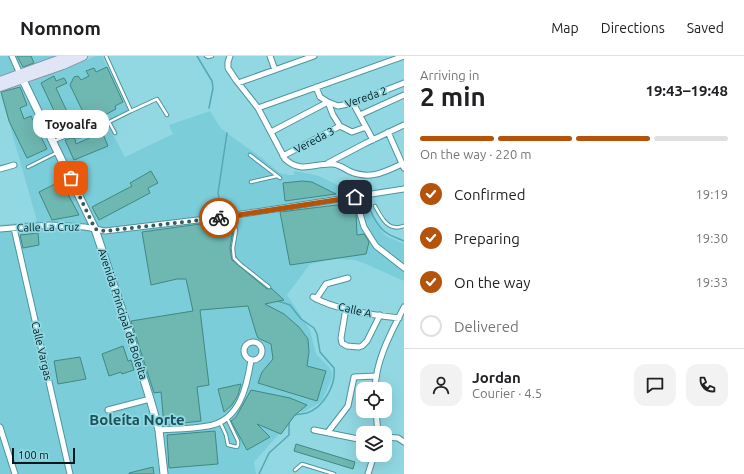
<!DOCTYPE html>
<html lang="en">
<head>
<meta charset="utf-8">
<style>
  :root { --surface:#fff; --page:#f2f2f2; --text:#202124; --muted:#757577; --line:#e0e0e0; --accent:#b45309 }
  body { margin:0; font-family:Ubuntu,sans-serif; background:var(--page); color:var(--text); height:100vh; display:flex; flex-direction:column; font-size:15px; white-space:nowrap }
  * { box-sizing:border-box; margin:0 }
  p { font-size:13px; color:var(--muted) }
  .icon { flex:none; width:22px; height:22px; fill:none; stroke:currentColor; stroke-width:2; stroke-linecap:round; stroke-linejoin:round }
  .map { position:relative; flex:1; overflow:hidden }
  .details { display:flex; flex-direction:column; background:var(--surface); width:340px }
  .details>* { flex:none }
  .buttons { position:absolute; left:356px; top:326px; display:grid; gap:8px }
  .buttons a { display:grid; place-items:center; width:36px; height:36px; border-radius:8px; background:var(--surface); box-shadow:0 4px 16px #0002; font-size:20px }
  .scale { position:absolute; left:12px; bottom:10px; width:63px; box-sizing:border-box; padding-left:4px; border:2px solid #001a1e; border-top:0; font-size:11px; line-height:14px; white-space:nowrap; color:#001a1e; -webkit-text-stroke:3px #91d8e3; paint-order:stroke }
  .pin { position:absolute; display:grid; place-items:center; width:34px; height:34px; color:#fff; margin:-17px; border-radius:8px; box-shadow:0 2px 6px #0006 }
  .courier { position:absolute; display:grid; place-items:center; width:40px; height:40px; margin:-20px; border:3px solid #b45309; border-radius:50%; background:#fff; color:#222; box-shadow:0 1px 5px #0007 }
  .bubble { position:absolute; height:28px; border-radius:12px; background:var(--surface); box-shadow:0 4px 16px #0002; font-size:13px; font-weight:700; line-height:28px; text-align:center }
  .head em { font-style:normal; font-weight:700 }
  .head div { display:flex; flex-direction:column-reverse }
  .head { display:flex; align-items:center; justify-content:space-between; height:68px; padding:0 16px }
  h1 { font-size:26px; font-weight:700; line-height:30px }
  .bar { display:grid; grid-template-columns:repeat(4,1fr); gap:6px 4px; align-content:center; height:48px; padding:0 16px }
  .bar i { height:5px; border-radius:3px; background:var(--line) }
  .bar .on { background:var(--accent) }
  .bar p { grid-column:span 4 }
  .line { display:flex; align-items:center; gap:10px; padding:0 16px; border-top:1px solid var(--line) }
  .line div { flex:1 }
  .round { display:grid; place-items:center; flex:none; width:42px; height:42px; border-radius:12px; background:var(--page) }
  ol { padding:0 16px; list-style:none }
  li { display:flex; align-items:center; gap:12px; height:44px }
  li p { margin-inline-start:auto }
  li .icon { padding:4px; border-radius:50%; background:var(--accent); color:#fff; stroke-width:4 }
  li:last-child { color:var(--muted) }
  li i { width:22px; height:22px; border:2px solid var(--line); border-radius:50% }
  header { display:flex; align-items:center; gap:24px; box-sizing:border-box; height:56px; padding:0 20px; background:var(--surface); border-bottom:1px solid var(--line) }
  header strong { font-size:19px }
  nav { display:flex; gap:22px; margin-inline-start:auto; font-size:14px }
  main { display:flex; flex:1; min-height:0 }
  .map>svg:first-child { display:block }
</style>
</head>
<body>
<header>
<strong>Nomnom</strong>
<nav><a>Map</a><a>Directions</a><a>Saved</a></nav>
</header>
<main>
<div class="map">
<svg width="404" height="418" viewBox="0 0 404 418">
  <rect width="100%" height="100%" fill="#91d8e3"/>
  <path fill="#7bcdda" d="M0,0H58L0,22Z
    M96,0H102L128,54L126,57L106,66L125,101L173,78L169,69L210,55L220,71L228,78L259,100L280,117L288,119H294V115L319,120L360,140L379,172L386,180L404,188V225L366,208L355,204L337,203L324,205L310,208L287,239L310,274L316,298L329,311L332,317V322L322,345L304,356L297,355L286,370L254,406L256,418H0V169L37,165L1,38Z"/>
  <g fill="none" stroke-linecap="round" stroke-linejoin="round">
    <path stroke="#54a8b6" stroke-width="1.5" d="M197,0L212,25L213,32L209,52
      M366,145C371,155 375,168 384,175C390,180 397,182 404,185
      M223,160L218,137L227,77
      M235,199L239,206
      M278,245L290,249L301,263L314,272L317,278L320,296L334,312C336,329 324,351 307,357C303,358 299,358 294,359
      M259,418L269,397L289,379V366"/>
  </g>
  <path fill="#6fb7b1" stroke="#408882" d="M17,0H31L34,7L23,11Z
    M107,11L123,46L115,50L116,53L103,60L104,63L95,67L89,56L84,58L70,29L74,21L78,20L81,24L89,20L86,15L94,12L96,16Z
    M54,20L56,25L64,22L67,27L56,32L70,62L77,59L81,66L63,74L41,27Z
    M20,31L27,49L20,52L24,63L31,60L47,93L27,102L9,65L1,36Z
    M98,78L101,80L103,78L108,90L74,104L65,84L72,82L75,83L76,88Z
    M151,115L158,127L148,132L150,137L99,164L92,151L132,130L130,127Z
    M61,125L79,159L52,164L39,136Z
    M302,125L312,126L336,138L285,145L283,127Z
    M353,147L356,157L357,179L364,178L369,186L366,198L290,209L280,156Z
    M229,164L233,174L230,192L232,204L267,233L271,232L284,244L265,248L284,258L299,271L308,283L309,296L307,310L326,315L317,345L258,327L262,316L273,303L271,288L258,282L256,277L248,250L200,254L209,329L197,331L201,365L164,369L161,336L154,337L131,265L193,255L186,223H177L151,229L142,176Z
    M38,177L39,189L23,192L20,179Z
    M123,290L128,305L131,304L134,314L122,318L121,316L109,320L102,298Z
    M80,301L86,323L58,328L54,305Z
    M241,328L238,339L232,349L224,356L218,333Z
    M251,334L290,342L307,349L295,359L281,378L257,368L270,381L247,394L231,365L236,361Z
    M215,375L218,408L169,412L167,379Z
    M296,388L355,406L353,413L294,395Z
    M153,411L154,418H129V417Z"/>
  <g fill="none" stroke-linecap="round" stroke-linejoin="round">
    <g stroke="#4e949f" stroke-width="4.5">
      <path id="lane" d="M206,0L208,1L212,0
        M131,55L157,43L167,59
        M109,66L115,77
        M71,78L77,81L97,75L101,77
        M54,85L76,76L109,66L131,55L106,0
        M250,99L280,122
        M28,111L56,97
        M251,126L277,120
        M375,150C379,157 385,170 394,171C397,172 401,171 404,170
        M230,160L236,174L233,192L234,202L240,208L269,231
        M220,366L226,379L228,389L237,391L238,389V385L227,362
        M295,414L302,408L334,418"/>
    </g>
    <g stroke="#4e949f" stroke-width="7">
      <path id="street" d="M12,0L20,18
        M230,0L228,6V12L236,24L258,52L285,103C301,118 314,107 332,108C338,108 344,112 349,115C369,124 383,117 402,108
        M270,0L275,14
        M238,27L314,0
        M316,31L320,41L328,46L333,59L340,70L352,76L366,71
        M353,47L373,84
        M258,52L404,0
        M360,59L404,39
        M271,76L328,46L338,50L353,47L404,27
        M388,76L404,112
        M283,100L340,70
        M328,107L366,87L404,69
        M0,113L14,109
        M355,141L364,171L376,190L404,212
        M14,172L70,418
        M0,173L50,169L85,171L105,175L223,161L404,133
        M313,241C335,254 373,259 399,262
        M316,243L326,228L348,222
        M346,252L341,282L342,287L347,290L359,291L362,290L367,285L380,259
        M244 295a9 9 0 1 1 18 0a9 9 0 1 1-18 0Z
        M375,333C376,303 391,277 404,251
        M108,354L150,343
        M376,355L378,377
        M0,371L15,418
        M159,374C175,373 192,373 208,370C240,365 247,330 251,304
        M314,374L363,384
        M328,376L348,350L354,321L376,320
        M385,381L398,382L404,386
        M368,418L374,399"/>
    </g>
    <g stroke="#4e949f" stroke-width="9">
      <path id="secondary" d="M20,18L95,173L124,260L150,343L159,374L164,418"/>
    </g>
    <g stroke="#8594a5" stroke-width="10">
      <path id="primary" d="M0,25L69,0
        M0,31L63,9L83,0"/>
    </g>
    <use href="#lane" stroke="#fff" stroke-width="2.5"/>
    <use href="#street" stroke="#fff" stroke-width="5"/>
    <use href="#secondary" stroke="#fff" stroke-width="7"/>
    <use href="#primary" stroke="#e0e6f5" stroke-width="8"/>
  </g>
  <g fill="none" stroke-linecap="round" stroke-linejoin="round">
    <path stroke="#335c63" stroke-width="4" stroke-dasharray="0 7.2" d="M71,122L95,173L105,175L219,162"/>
    <path stroke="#b45309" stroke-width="5" d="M219,162L355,141"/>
  </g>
  <g text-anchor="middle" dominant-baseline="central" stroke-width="3.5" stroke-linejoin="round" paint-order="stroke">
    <g font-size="11" fill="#001a1e" stroke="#91d8e3">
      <text transform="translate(366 41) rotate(-19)">Vereda 2</text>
      <text transform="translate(314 84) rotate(-28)">Vereda 3</text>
      <text transform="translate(48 171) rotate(-1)">Calle La Cruz</text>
      <text transform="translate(355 254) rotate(13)">Calle A</text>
      <text transform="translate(123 258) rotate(72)">Avenida Principal de Boleíta</text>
      <text transform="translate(42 295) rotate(77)">Calle Vargas</text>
    </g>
    <g font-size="15" font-weight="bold" fill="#1a5159" stroke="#91d8e3">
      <text x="137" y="363">Boleíta Norte</text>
    </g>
  </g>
</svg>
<div class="buttons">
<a><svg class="icon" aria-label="locate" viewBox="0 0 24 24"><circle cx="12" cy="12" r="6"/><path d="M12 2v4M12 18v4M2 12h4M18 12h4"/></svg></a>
<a><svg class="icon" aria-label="layers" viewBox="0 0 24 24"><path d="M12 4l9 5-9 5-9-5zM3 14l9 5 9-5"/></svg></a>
</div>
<div class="scale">100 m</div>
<div class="pin" style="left:71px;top:122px;background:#ea580c"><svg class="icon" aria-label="bag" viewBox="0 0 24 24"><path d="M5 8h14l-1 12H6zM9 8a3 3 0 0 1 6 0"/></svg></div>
<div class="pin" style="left:355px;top:141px;background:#1f2937"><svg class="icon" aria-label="home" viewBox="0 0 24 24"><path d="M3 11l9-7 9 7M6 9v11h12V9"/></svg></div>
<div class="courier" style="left:219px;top:162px"><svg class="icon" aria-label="bike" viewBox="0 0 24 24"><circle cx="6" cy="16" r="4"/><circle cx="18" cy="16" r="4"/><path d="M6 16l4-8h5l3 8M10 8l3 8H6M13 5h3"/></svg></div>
<div class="bubble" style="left:33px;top:54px;width:76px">Toyoalfa</div>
</div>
<section class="details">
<div class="head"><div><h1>2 min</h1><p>Arriving in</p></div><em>19:43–19:48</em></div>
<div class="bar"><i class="on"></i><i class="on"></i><i class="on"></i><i></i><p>On the way · 220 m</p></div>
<ol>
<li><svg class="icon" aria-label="check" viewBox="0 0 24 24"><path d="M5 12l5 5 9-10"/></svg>Confirmed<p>19:19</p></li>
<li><svg class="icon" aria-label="check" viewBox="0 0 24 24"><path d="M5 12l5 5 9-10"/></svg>Preparing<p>19:30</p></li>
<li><svg class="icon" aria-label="check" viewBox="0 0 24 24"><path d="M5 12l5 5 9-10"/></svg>On the way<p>19:33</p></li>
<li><i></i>Delivered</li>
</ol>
<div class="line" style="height:72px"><a class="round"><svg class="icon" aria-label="person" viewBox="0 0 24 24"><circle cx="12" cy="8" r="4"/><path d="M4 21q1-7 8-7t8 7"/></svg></a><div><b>Jordan</b><p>Courier · 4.5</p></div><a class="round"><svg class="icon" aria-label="chat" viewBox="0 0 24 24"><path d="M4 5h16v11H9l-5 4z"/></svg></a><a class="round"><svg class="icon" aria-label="phone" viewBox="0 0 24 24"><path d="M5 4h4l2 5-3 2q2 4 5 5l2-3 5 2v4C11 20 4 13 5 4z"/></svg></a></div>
</section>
</main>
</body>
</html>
